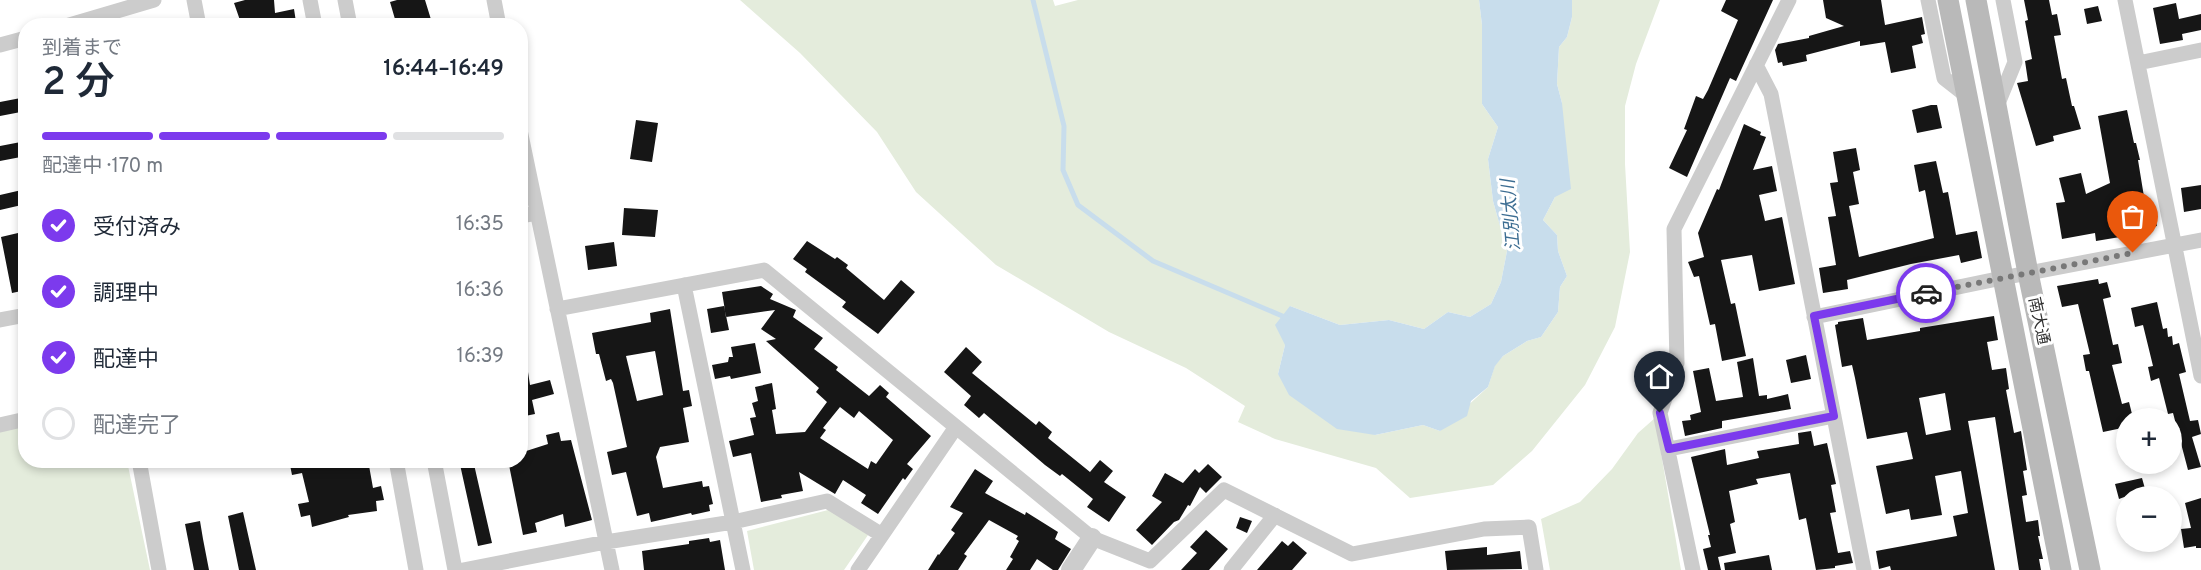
<!DOCTYPE html>
<html lang="ja">
<head>
<meta charset="utf-8">
<style>
  :root { --surface:#fff; --page:#f6f6f7; --text:#1f2937; --muted:#747a83; --line:#e0e1e3; --accent:#7c3aed }
  body { margin:0; font-family:Overpass,"Noto Sans JP",sans-serif; background:var(--page); color:var(--text); height:100vh; display:flex; flex-direction:column; font-size:22px; white-space:nowrap }
  * { box-sizing:border-box; margin:0 }
  p { font-size:20px; color:var(--muted) }
  .icon { flex:none; width:33px; height:33px; fill:none; stroke:currentColor; stroke-width:2; stroke-linecap:round; stroke-linejoin:round }
  .map { position:relative; flex:1; overflow:hidden }
  .sheet { position:absolute; left:18px; top:18px; width:510px; height:450px; display:flex; flex-direction:column; background:var(--surface); border-radius:24px; box-shadow:0 3px 9px #0003 }
  .sheet>* { flex:none }
  .buttons { position:absolute; left:2116px; top:408px; display:grid; gap:12px }
  .buttons a { display:grid; place-items:center; width:66px; height:66px; border-radius:50%; background:var(--surface); box-shadow:0 3px 9px #0003; font-size:30px }
  .pin { position:absolute; display:grid; place-items:center; width:51px; height:51px; color:#fff; margin:-62px -26px; border-radius:50% 50% 50% 0; rotate:-45deg; box-shadow:0 0 6px #0007 }
  .pin .icon { rotate:45deg }
  .courier { position:absolute; display:grid; place-items:center; width:60px; height:60px; margin:-30px; border:4px solid #7c3aed; border-radius:50%; background:#fff; color:#222; box-shadow:0 2px 8px #0007 }
  .overview em { font-style:normal; font-weight:600 }
  .overview div { display:flex; flex-direction:column-reverse }
  .overview { display:flex; align-items:center; justify-content:space-between; height:102px; padding:0 24px }
  h1 { font-size:39px; font-weight:600; line-height:45px }
  .bar { display:grid; grid-template-columns:repeat(4,1fr); gap:9px 6px; align-content:center; height:72px; padding:0 24px }
  .bar i { height:8px; border-radius:4px; background:var(--line) }
  .bar .selected { background:var(--accent) }
  .bar p { grid-column:span 4 }
  ol { padding:0 24px; list-style:none }
  li { display:flex; align-items:center; gap:18px; height:66px }
  li p { margin-inline-start:auto }
  li .icon { padding:6px; border-radius:50%; background:var(--accent); color:#fff; stroke-width:4 }
  li:last-child { color:var(--muted) }
  li i { width:33px; height:33px; border:3px solid var(--line); border-radius:50% }
  .map>svg:first-child { display:block }
</style>
</head>
<body>
<div class="map">
<svg width="2201" height="570" viewBox="0 0 2201 570">
  <rect width="100%" height="100%" fill="#fff"/>
  <path fill="#e4ecdc" d="M740,0H1053L1055,6L1078,0H1479L1482,25V104L1498,127L1488,159L1493,201L1507,251L1501,282L1491,304L1470,317L1448,312L1424,329L1389,320L1340,325L1290,306L1285,345L1278,374L1375,435L1423,425L1440,431L1488,387L1495,365L1503,356L1527,341L1541,337L1558,312L1560,287L1567,276L1558,251L1557,235L1543,220L1555,197L1562,103L1557,84L1559,47L1567,37L1572,17V0H1660L1636,64L1625,106V164L1630,252L1615,327L1585,385L1532,451L1493,485L1410,498L1376,468L1275,439L1238,422L1245,406L1186,368L1109,332L996,265L916,192L877,132L800,53Z
    M1655,418L1681,570H1550L1541,519L1580,502L1612,469L1638,433Z
    M25,426L26,460L127,461L150,570H0V432Z
    M832,509L868,535L844,570H754L747,531Z"/>
  <path fill="#c8ddec" d="M1479,0H1572V17L1567,37L1559,47L1557,84L1562,103L1571,189L1555,197L1543,220L1557,235L1558,251L1567,276L1560,287L1558,312L1541,337L1527,341L1503,356L1495,366L1488,387L1471,401L1467,416L1440,431L1423,425L1375,435L1337,429L1289,395L1278,374L1285,345L1275,325L1290,306L1340,325L1389,320L1424,329L1448,312L1470,317L1491,304L1501,282L1507,251L1493,201L1488,159L1498,127L1482,104V25Z"/>
  <g fill="none" stroke-linecap="round" stroke-linejoin="round">
    <path stroke="#c8ddec" stroke-width="5" d="M1033,0L1064,126L1063,170L1078,205L1153,261L1287,318"/>
  </g>
  <path fill="#161616" fill-rule="evenodd" d="M245,0H274L275,13L294,9L296,22L279,26H242L234,3Z
    M397,0H425L433,26H397L390,2Z
    M1726,0H1773L1736,81L1730,78L1687,177L1669,168L1687,130L1684,129L1696,96L1703,99L1708,90L1738,20L1721,11Z
    M1823,0H1881L1885,25L1922,17L1925,34L1921,35L1923,43L1912,46L1916,68L1891,73L1885,42L1860,46V41L1806,55L1807,61L1783,66L1782,62L1778,63L1775,50L1778,44L1809,38V36L1844,26L1826,18Z
    M2024,0H2049L2052,15L2057,14L2061,35L2054,36L2062,79L2066,78L2072,106H2074L2081,129L2053,136L2054,141L2036,146L2017,83L2028,81L2025,61L2032,59L2025,21L2028,20Z
    M2176,3L2179,19L2201,14V30L2182,34L2183,40L2160,44L2153,8Z
    M2098,6L2102,21L2087,24L2084,9Z
    M26,97V111L0,116V102Z
    M1931,105H1937L1942,128L1917,133L1912,110Z
    M2127,110L2134,143H2136L2140,160H2138L2146,209L2153,208L2157,226L2146,228L2147,234L2132,236V235L2096,241L2095,233L2062,239L2056,203L2065,202L2059,178L2081,173L2086,194L2110,183L2098,116Z
    M636,120L658,123L652,162L630,159Z
    M1744,124L1761,132L1760,135L1766,137L1753,170L1772,166L1777,191L1759,195L1765,221L1782,217L1795,284L1759,291L1752,255L1721,260L1731,304L1735,303L1746,356L1722,361L1715,324L1710,325L1699,276L1694,277L1688,262L1704,257L1698,233L1717,189L1719,190Z
    M26,141V156L0,161V146Z
    M1856,148L1860,170L1853,172L1859,204L1849,206L1859,257L1934,238L1925,190L1919,192L1914,165L1936,161L1943,193L1948,192L1956,235L1977,231L1982,258L1961,263L1959,255L1911,264L1847,280L1848,289L1823,293L1819,268L1836,265L1828,217L1836,216L1830,183L1838,182L1833,152Z
    M2201,185V209L2184,212L2181,188Z
    M26,189V204L0,210V195Z
    M624,208L658,210L655,237L622,235Z
    M18,233L26,275V290L12,293L1,237Z
    M807,241L835,259L837,257L848,265L846,268L884,300L901,280L915,292L878,334L842,307L846,302L805,272L807,269L793,259Z
    M614,242L617,266L588,270L585,246Z
    M2098,279L2099,284L2107,282L2111,297L2103,299L2113,345L2118,344L2122,363L2112,365L2122,404L2129,402L2133,418H2127V427L2103,432L2089,371H2086L2083,355L2090,354L2078,304L2062,307L2057,286Z
    M761,286L773,294L770,299L796,310L793,317L823,338L814,349L838,367L836,370L869,396L880,385L889,393L886,397L931,436L907,464L913,469L905,480L903,478L878,514L861,503L866,495L843,480L835,494L799,472L803,491L781,495L782,498L761,502L751,453L733,457L729,441L754,435L750,418L756,417L752,403L758,401L755,387L772,383L776,409L772,410L776,434L805,432L827,402L816,392L819,388L766,341L776,339L761,329L775,310L726,317L722,292ZM840,407L854,418L859,411L893,440L876,464L871,461L868,469L820,438L826,430L823,428Z
    M2157,302L2163,329L2167,328L2168,337L2172,336L2173,345L2179,343L2186,372L2179,374L2190,421L2198,420L2201,434L2192,437L2201,467L2188,470L2173,413L2168,414L2159,378L2151,381L2148,367L2153,366L2143,325L2135,327L2131,308Z
    M724,306L729,330L711,333L707,309Z
    M670,309L683,391L689,390L692,406L683,408L689,442L660,447L656,457L663,488L702,481L703,487L709,486L713,504L709,505L710,511L692,515L691,513L651,522L649,513L637,516L626,472L612,475L607,452L627,447L613,383L611,379L606,381L599,354H596L592,333L651,322L650,313ZM655,351L663,395L637,401L626,356Z
    M1994,316L1998,340L1987,342L1992,370L2006,368L2009,389L2006,390L2014,433L2021,431L2027,470L2023,471L2027,495L2022,496L2026,522L2038,520L2040,536H2038L2043,559H2039L2041,570H2019L1995,417L1968,421L1995,570H1891L1890,566L1879,569L1876,551L1957,536L1953,516L1968,513L1961,471L1935,476L1942,515L1911,520L1909,509L1886,514L1876,466L1913,459L1907,432L1867,439L1855,378L1852,365L1842,367L1835,325L1838,324V322L1863,318L1867,340L1920,331V328ZM1945,393L1951,430L1926,435L1919,398Z
    M755,343L761,373L731,379L730,376L715,379L712,365L728,362L729,357H733L731,347Z
    M966,347L982,362L972,373L1036,425L1039,421L1052,432L1048,438L1090,472L1100,460L1113,471L1104,482L1126,497L1109,522L1087,507L1093,499L1062,474L1060,476L1045,465L984,413L979,418L964,405L971,396L944,372Z
    M1806,355L1811,379L1791,383L1786,360Z
    M1753,358L1759,396L1767,395V399L1788,394L1791,409L1722,421V428L1685,436L1682,421L1691,420L1690,415L1701,412L1693,371L1709,368L1716,401L1743,397L1737,362Z
    M528,372L530,385L550,380L554,394L532,400L535,414L520,417V373Z
    M1811,431L1814,446L1827,443L1836,484L1831,485L1836,512L1830,513L1838,553L1850,551L1853,563L1835,566V568L1816,570L1806,518L1799,520L1790,473L1756,479L1758,484L1729,491L1735,522L1730,524L1736,553L1718,557L1721,570H1708L1703,549L1711,547L1708,535H1710L1691,457L1725,449L1727,465L1759,458L1757,451L1799,444L1798,433Z
    M559,432L561,441L571,440L592,520L565,527L563,514L535,523L537,532L523,535L508,460H520V453L548,444L546,435Z
    M289,460H368L373,488L381,486L384,500L376,501L377,511L348,515L349,517L312,527L310,515L301,517L298,504L309,502L302,473L292,475Z
    M459,460H473L492,543L478,546Z
    M1208,464L1222,477L1206,493L1200,487L1190,506L1188,505L1179,520L1174,522L1152,545L1136,530L1162,502L1152,496L1165,473L1183,483L1195,469L1199,473Z
    M975,469L993,481L985,493L1025,515L1026,512L1058,532L1055,539L1071,549L1058,570H1053L1037,559L1030,570H1006L1013,559L1010,557L1019,541L1016,539L1018,536L989,520L964,554L967,556L958,570H928L938,554L939,555L955,533L951,530L963,513L950,507Z
    M2142,478L2147,496H2127L2119,499L2115,484Z
    M2201,498V548H2196V546L2184,548L2181,529L2191,528L2185,503Z
    M243,512L247,530L256,570H239L228,516Z
    M1240,517L1252,521L1247,533L1236,528Z
    M200,521L203,539L209,570H194L185,524Z
    M1206,530L1228,549L1209,570H1181L1197,553L1190,547Z
    M709,538L710,542L720,540L725,570H644L642,551L689,544V541Z
    M1282,541L1288,546L1293,541L1307,553L1292,570H1257Z
    M1487,547V555L1520,551L1522,569L1447,570L1445,551Z
    M1769,555L1772,570H1725L1724,563Z"/>
  <g fill="none" stroke-linecap="round" stroke-linejoin="round">
    <path stroke="#ccc" stroke-width="15" d="M194,0L199,26
      M310,0L315,26
      M345,0L350,26
      M494,0L499,26
      M1928,0L1944,78L1967,96
      M2125,0L2201,376
      M66,26L154,0
      M0,45L26,38
      M2138,63L2201,50
      M1756,65L1771,94L1864,570
      M1997,106L2015,62L2003,0
      M520,130L612,570
      M520,216L537,213
      M684,285L743,570
      M557,309L764,270L1092,538L1150,561L1224,490L1352,554L1484,529L1529,527L1536,570
      M1814,317L2002,278L2201,240
      M0,320L26,315
      M0,425L26,419
      M1669,449L1834,416
      M139,460L159,570
      M396,460L416,570
      M434,460L455,570
      M463,570L606,542L733,522L827,501L882,535
      M858,570L956,427
      M1231,570L1275,515
      M1693,570L1660,413L1677,363L1674,229L1789,0"/>
    <path stroke="#ccc" stroke-width="20" d="M1071,570L1092,538"/>
    <path stroke="#b9b9b9" stroke-width="21" d="M1948,0L2061,570
      M1976,0L2028,273L2090,570"/>
  </g>
  <g fill="none" stroke-linecap="round" stroke-linejoin="round">
    <path stroke="#787878" stroke-width="6" stroke-dasharray="0 10.8" d="M1926,293L2133,253"/>
    <path stroke="#7c3aed" stroke-width="8" d="M1660,413L1669,449L1834,416L1814,316L1926,293"/>
  </g>
  <g text-anchor="middle" dominant-baseline="central" stroke-width="6" stroke-linejoin="round" paint-order="stroke">
    <g font-size="16" fill="#2f2f2f" stroke="#fff">
      <text transform="translate(2038 321) rotate(78)">南大通</text>
    </g>
    <g font-size="18" font-style="italic" fill="#3c6d92" stroke="#fff">
      <text transform="translate(1512 215) rotate(-95)">江別太川</text>
    </g>
  </g>
</svg>
<div class="buttons">
<a>+</a>
<a>−</a>
</div>
<div class="pin" style="left:2133px;top:253px;background:#ea580c"><svg class="icon" aria-label="bag" viewBox="0 0 24 24"><path d="M5 8h14l-1 12H6zM9 8a3 3 0 0 1 6 0"/></svg></div>
<div class="pin" style="left:1660px;top:413px;background:#1f2937"><svg class="icon" aria-label="home" viewBox="0 0 24 24"><path d="M3 11l9-7 9 7M6 9v11h12V9"/></svg></div>
<div class="courier" style="left:1926px;top:293px"><svg class="icon" aria-label="car" viewBox="0 0 24 24"><path d="M5 17H2v-5l4-1 3-4h7l3 4 3 1v5h-3M9 17h6M6 11h13"/><circle cx="7" cy="17" r="2"/><circle cx="17" cy="17" r="2"/></svg></div>
<section class="sheet">
<div class="overview"><div><h1>2 分</h1><p>到着まで</p></div><em>16:44–16:49</em></div>
<div class="bar"><i class="selected"></i><i class="selected"></i><i class="selected"></i><i></i><p>配達中 · 170 m</p></div>
<ol>
<li><svg class="icon" aria-label="check" viewBox="0 0 24 24"><path d="M5 12l5 5 9-10"/></svg>受付済み<p>16:35</p></li>
<li><svg class="icon" aria-label="check" viewBox="0 0 24 24"><path d="M5 12l5 5 9-10"/></svg>調理中<p>16:36</p></li>
<li><svg class="icon" aria-label="check" viewBox="0 0 24 24"><path d="M5 12l5 5 9-10"/></svg>配達中<p>16:39</p></li>
<li><i></i>配達完了</li>
</ol>
</section>
</div>
</body>
</html>
